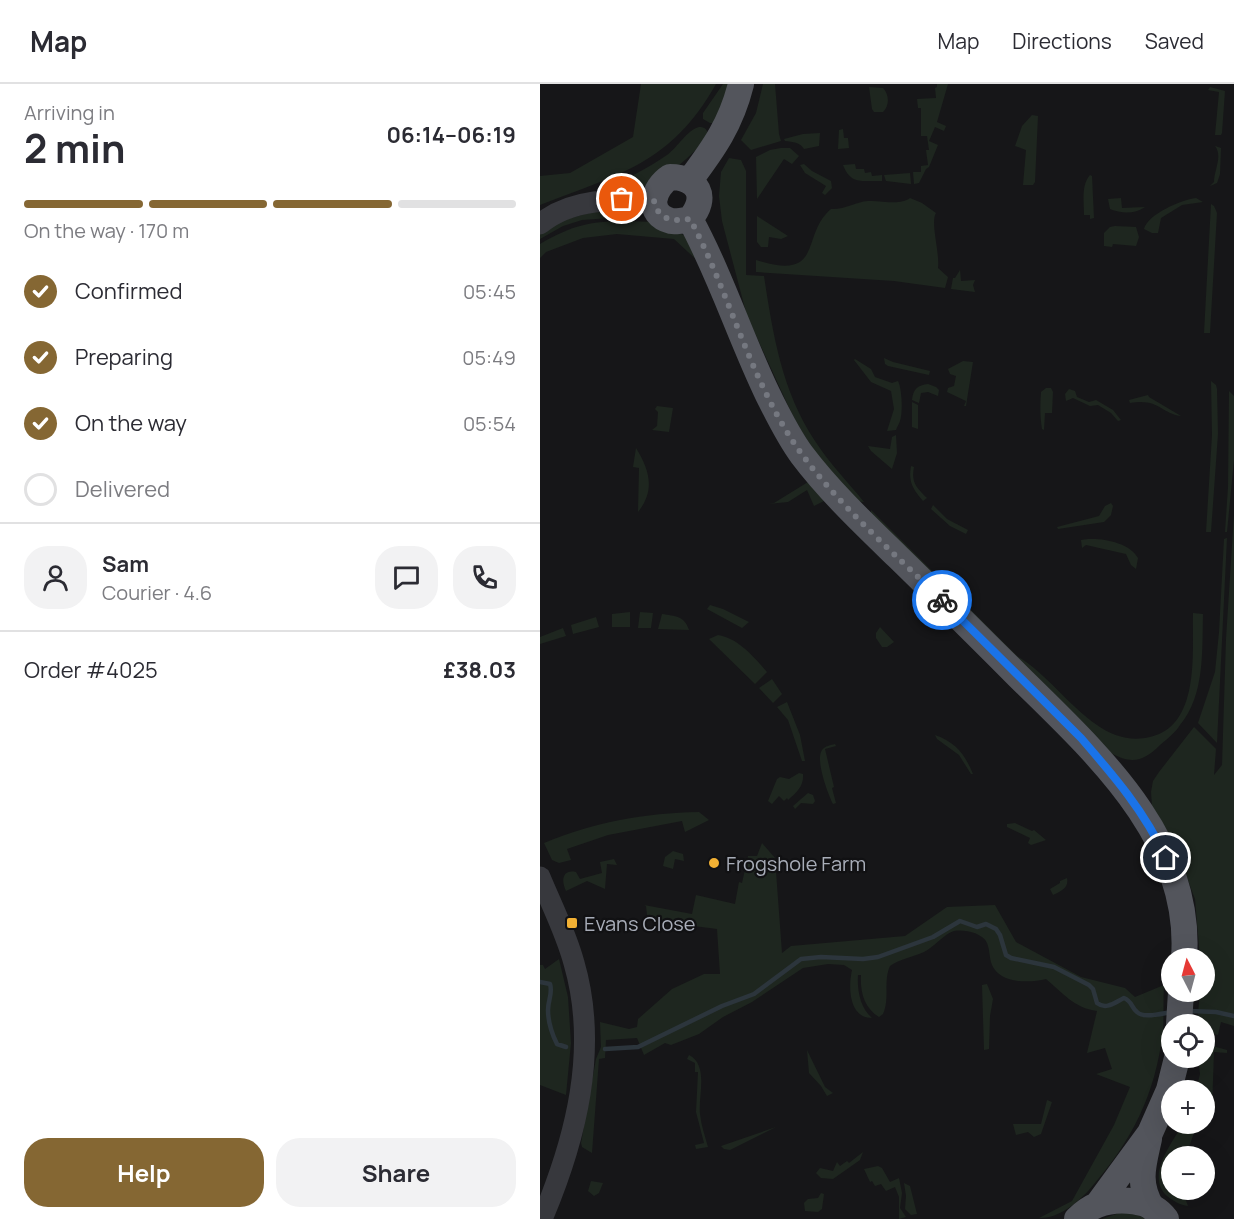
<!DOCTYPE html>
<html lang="en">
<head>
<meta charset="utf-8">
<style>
  :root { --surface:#fff; --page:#f2f2f3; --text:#2b2b33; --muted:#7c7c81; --line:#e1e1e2; --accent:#856733 }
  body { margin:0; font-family:Manrope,sans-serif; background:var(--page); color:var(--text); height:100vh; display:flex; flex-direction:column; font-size:22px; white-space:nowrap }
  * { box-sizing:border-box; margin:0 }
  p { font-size:20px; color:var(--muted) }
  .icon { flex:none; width:33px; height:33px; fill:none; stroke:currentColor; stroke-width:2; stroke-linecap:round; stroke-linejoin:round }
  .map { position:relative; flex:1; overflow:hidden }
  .drawer { display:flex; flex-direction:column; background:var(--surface); width:540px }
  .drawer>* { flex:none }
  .needle { width:39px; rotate:354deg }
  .controls { position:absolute; left:621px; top:864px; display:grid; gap:12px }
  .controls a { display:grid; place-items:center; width:54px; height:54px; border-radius:50%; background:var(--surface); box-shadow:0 6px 24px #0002; font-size:30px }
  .pin { position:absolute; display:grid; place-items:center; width:51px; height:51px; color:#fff; margin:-26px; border:3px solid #fff; border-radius:50%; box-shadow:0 2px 6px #0007 }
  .courier { position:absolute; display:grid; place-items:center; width:60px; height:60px; margin:-30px; border:4px solid #1a73e8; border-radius:50%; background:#fff; color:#222; box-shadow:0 2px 8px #0007 }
  .headline em { font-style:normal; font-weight:700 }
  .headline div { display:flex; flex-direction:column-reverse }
  .headline { display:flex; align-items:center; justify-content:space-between; height:102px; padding:0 24px }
  h1 { font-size:39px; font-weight:700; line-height:45px }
  .bar { display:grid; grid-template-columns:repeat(4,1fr); gap:9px 6px; align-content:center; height:72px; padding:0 24px }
  .bar i { height:8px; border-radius:4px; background:var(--line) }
  .bar .on { background:var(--accent) }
  .bar p { grid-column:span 4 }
  .line { display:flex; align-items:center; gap:15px; padding:0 24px; border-top:2px solid var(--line) }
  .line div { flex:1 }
  .round { display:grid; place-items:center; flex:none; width:63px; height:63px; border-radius:24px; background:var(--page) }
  ol { padding:0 24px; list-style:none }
  li { display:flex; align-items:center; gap:18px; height:66px }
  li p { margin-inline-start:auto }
  li .icon { padding:6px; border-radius:50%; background:var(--accent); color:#fff; stroke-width:4 }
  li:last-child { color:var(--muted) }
  li i { width:33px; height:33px; border:3px solid var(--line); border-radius:50% }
  .action { display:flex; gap:12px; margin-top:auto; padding:12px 24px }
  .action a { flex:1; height:69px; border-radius:24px; background:var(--accent); color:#fff; font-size:24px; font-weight:700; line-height:69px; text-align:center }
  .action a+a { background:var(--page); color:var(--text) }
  header { display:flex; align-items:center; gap:36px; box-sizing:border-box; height:84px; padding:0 30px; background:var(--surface); border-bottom:2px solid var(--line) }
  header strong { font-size:28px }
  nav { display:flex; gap:33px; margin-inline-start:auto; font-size:21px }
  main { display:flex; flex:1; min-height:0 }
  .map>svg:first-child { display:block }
</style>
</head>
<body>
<header>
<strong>Map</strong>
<nav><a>Map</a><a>Directions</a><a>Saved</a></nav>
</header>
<main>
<section class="drawer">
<div class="headline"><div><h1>2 min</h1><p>Arriving in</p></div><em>06:14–06:19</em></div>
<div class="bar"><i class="on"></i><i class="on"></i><i class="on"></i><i></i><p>On the way · 170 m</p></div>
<ol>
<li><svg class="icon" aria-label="check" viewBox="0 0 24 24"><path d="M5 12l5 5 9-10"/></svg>Confirmed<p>05:45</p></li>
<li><svg class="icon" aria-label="check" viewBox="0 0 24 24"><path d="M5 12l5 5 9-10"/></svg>Preparing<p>05:49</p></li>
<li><svg class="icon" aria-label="check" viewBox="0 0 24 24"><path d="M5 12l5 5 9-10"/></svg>On the way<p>05:54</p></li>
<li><i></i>Delivered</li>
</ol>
<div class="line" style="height:108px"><a class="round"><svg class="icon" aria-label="person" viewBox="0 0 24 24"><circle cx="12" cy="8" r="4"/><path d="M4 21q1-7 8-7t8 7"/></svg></a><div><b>Sam</b><p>Courier · 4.6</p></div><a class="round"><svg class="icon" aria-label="chat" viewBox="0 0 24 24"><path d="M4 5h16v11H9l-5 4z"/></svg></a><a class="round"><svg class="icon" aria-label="phone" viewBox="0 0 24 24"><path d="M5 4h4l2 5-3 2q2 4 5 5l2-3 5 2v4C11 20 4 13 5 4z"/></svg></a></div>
<div class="line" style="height:78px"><div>Order #4025</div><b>£38.03</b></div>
<div class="action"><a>Help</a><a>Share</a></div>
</section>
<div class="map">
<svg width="694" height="1135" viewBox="0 0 694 1135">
  <rect width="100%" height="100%" fill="#161618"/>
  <path fill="#1e261f" d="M101,0H176C131,80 79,90 0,121V92L30,89L93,53Z
    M183,0H192L175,39H170L163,35V29Z
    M223,0H235L239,50L241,57L211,66L201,56L216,29Z
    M397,0H408L397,38L406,42L404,47L395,43L389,57L398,61L389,83L386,85L379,99L374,100L373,88H381V82L388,81L386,66H389L387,52H381V24H378L377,15L396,14L395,4L397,3Z
    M329,3L343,4C349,10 350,21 343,28H334L332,25Z
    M670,3L685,7L682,49L681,51H675L679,8L668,6Z
    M492,31L498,32L495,98L493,101H483L486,66L475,62L482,42Z
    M159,43C165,43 167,45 168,51C152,76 95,121 64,104C86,95 107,85 127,71C138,63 147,46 159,43Z
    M303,45L304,54H308L309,64L298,65L299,46Z
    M280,49L279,62L264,65C260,58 253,58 245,57L244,55L263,50Z
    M675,62L681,64L680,90L677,99L670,102L674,98C674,86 683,72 675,62Z
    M241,64H250L259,72L252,80L244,75L217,115L216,73L230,66Z
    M189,74L201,76L206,87V191L224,192C233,251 242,307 275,357C289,379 308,398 324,418L316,417L275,368L262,348L251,328L207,232L182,137L179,112L181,88Z
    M264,80L272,87L291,97L292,104L285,111L282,109L286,102L265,89L260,81Z
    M315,80L316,85H324L325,89L331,88L332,92L342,91V97C324,96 311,102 303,81Z
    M370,89L371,100L346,97L344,91Z
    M550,91L552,92L554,134L550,135V131H544C544,118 541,101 550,91Z
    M370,114L382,119L396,129C390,138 400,169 398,184L408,193L405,204L354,197L216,188V176C285,198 260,151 291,125C304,126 315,118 328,117C341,116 360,122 370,114Z
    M581,114L582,124L605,123C595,130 582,130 570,125L568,115Z
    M656,114L663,118L642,121L621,134L618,149H612L604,145C608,130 641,116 656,114Z
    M671,120L674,122L677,129L670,249H664Z
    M60,126L78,127L97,132L42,136L23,142L0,155V149L20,137Z
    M217,132L248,152L241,155L229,153L228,163H221L217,158Z
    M88,137L113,138L146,152L161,180L134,155L77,150L43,154L6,168L0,174V160C33,141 50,137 88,137Z
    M575,142L596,143L599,153L596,162L573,160L572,163L564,162V149L570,143Z
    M420,186L421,197L435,196L433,201L435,208L411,205L413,194H415Z
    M344,274L353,278L390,287L389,291L348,282L345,280Z
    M315,275L331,285L335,293L352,299L358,297C362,305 363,328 360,337C359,340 357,343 356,346L347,347L354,325L351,307L331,298L314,276Z
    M423,277L433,278L426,322H424L426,317L407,308L408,304L414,302L416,292L410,290L408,285Z
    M671,297L676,301L677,305L678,350L671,448H666L672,351Z
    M388,300L396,303L399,306L398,312L388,308L381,309L379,319L372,316C373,305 378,301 388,300Z
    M506,304H511L513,308L512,329H505L504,346L502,345C500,333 500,321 501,308Z
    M529,305L535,307L537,313L549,318L556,316L573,326L581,336L578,337L571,329L558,321L550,322L533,314L526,317L525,310Z
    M689,307L694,312V376L687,448H685L688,403Z
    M608,311L609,313L641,332C620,329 619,314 590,319L589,316Z
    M372,318L378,321V345L372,343Z
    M117,322L133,324L129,348L112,346L117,342L118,328L115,325Z
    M356,351L357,369L352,385L331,367L328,362L350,365L352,353Z
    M96,364C109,385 116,406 98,428L99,384L93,383Z
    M371,382L374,383C371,398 376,403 387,414L383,417C373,405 368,398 371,382Z
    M268,398L284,417L274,422L267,406L248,418L228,420L234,419Z
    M571,419L573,422L571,431L564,438L518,445L517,443L559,432L565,422Z
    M393,421L407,435L428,446L426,450L410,442L391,425Z
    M331,426L477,572C507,590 528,621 557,641C571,651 588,657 605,654C661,646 652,570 653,529L663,530C662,567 665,611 640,641C635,649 627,655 620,661C604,677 592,681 571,669L331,433Z
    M694,430V942L681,938L678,951L669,949L667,956H665L664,940H657L660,908H664V874H660L655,815L633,757L612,722L611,708L613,697L619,688L654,643L676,665L674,691L682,681L686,555Z
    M687,454L677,659L658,639L675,588L679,548L684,455Z
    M548,455C564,454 590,459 598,474L596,485L591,481L586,470L546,461L542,464L541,456Z
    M170,521L183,525L209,538L202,544L167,525Z
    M90,528V543H72V530Z
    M100,528L113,529L111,544H98Z
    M122,530C135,532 145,532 149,546L118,545Z
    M56,533L59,543L33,550L31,541Z
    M340,543L354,558L347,563H342L336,554V549Z
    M23,544L26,552L0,560V553Z
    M178,551C198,554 214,573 227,588L215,600L169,555Z
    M232,595L242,610L233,619L219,604Z
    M247,618L260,651L265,677H262L248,636L237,623Z
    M395,651C415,658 425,670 433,690H431L419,671L397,655Z
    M295,660L296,662L285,665L294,703L292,704L296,719L293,720C288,710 275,676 282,666C285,662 291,661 295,660Z
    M259,689L263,690C264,702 257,708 248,716L247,714L244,717L239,712L232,720L228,717L237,695L240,693L249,695Z
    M268,709L273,711L275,717L273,720L261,719L255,725L253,722Z
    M159,728L169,736L145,748L142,737L68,751L27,765L31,776L19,779L12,776L4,759C54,738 105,729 159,728Z
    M475,739L492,747L494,746L506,756L491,761L488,759L490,754L467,743V740Z
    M222,759L235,774L242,869L251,862L365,852L407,823L455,821L476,858L541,893L585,904L595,913L624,901C623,916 624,932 623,947C615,1012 592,1057 549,1106C537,1119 518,1135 499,1134L532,1117L574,1041L590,1003L556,990L572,985L565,964L547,969L557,927C534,924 523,909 506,895C490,899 460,900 452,881C449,874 450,866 447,859C443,849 424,845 414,847C404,850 394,863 384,868C373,873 360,875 350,882C343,897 350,915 343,930L339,933C324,924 320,908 321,891H318C317,906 320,924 332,934C309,934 308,903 312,886L304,881L288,880L263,884L212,918L183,933L159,950L131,961L125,959L104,971L97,954L66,956L65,974L59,975L52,1069L42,1063L41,1059L56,975L61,963L60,938L89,945L97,943L98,935L132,905L164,890H180L177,845L131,839L124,840L120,834L107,831L106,822L104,821L152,830L156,811L195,820L199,798L202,799L208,772H217Z
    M133,767L143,770L144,777L135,775L133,785L123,782L125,773Z
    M74,775L77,781L67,780L65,805L47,797L26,807C21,797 22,785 36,788L40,795L62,789L60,778Z
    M527,794C529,804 521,807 513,811L510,805L520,799V797Z
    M19,875L28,913L31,959L26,1011L0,1001V881H3L5,885Z
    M447,900L453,915L450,932L449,965L444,966L442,901Z
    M665,960L687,966V969L674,968L672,1025H668L665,1029L664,1006H656L660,990L658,974H664Z
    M267,966L285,1003L293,1009L287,1012L281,1002L269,989Z
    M149,971C169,981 158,1012 160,1030C161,1041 165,1052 168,1063L156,1065L155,1061L164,1059L156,1028L158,988H155V979L147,975Z
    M507,1016L512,1018L501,1050L494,1053L488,1048L476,1051L473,1040H501Z
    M643,1040H657L646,1072H632V1106H642L648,1122C640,1121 633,1117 627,1112C605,1092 632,1059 643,1040Z
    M236,1043L190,1066L184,1065L181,1062Z
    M323,1068L320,1076L293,1095L281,1094L276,1089L280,1084L293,1087L297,1078L300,1082L307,1077L309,1079Z
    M338,1082L342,1084L350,1098L359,1094L362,1109L360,1124L366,1133L359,1135V1113L355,1103L346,1107L341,1100L335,1102L332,1097L330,1098L324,1085Z
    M51,1097L63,1099L59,1109L54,1112L48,1107Z
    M364,1099L370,1102L377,1130L371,1131L365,1125L366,1112Z
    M281,1109L284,1110L282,1125L278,1128L265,1127L264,1119L268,1115L278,1114Z
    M579,1129H590L609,1135H562Z"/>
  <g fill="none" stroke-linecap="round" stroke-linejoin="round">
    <path stroke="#2c353c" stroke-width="4.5" d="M0,898L10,900C13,909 8,916 8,926C8,937 12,950 17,960L26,963
      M649,927L676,928L694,932
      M65,965L98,963L182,922L214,910L261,875L281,873L323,875L338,873L393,853L420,837L437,843L446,840L456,845L460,851L466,871L471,874L514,883L549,901L553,905L557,919C566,926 574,919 584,914C592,917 591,923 597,928C604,935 623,929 632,928"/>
    <path stroke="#37383d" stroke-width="21" d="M0,140C31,114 76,115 114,117
      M0,793C12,822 26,849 34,879C59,965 36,1055 2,1135"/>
    <path stroke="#53555c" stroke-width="26" d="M130,93C158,93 169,113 150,135C145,136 137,138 131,137C105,130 113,104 130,93Z
      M150,96C174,64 191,40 201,0
      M150,135C181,192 200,253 228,311C238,331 248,352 262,371C290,408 325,441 359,474C399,513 439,553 479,593C556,669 653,755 644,874
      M639,940L641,908
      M609,1055C603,1082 597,1099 612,1124
      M558,1120L610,1049L629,1006L637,974
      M537,1135C543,1129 550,1124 557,1121C578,1113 612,1115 626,1135"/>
  </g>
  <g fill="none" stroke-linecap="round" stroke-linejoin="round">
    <path stroke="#757880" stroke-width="6" stroke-dasharray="0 10.8" d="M82,115L114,117C118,136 133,138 150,135C187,204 206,281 247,348C284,409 351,466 402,516"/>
    <path stroke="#1a73e8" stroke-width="8" d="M402,516L541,654C574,692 605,728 626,774"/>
  </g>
  <g fill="#f2b134" stroke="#111113" stroke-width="2">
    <circle cx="174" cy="779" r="6"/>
    <rect x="26" y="833" width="12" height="12" rx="3"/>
  </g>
  <g text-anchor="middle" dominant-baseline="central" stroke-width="4.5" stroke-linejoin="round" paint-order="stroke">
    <g font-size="20" fill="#a8adb8" stroke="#111113" text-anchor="start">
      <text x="186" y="779">Frogshole Farm</text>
      <text x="44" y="839">Evans Close</text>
    </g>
  </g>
</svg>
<div class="controls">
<a><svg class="needle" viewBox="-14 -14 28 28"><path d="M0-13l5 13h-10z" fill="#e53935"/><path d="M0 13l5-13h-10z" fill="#7c7c81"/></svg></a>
<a><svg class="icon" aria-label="locate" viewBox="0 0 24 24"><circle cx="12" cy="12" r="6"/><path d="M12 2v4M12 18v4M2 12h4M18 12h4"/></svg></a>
<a>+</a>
<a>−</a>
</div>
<div class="pin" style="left:82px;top:115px;background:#ea580c"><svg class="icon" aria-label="bag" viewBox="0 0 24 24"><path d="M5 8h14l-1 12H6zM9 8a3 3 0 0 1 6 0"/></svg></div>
<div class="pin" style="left:626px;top:774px;background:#1f2937"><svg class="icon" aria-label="home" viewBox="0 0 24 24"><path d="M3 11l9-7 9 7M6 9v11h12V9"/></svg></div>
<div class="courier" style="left:402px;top:516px"><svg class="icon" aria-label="bike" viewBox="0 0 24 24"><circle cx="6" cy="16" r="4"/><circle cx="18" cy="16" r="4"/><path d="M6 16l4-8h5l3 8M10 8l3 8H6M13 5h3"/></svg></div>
</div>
</main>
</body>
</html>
